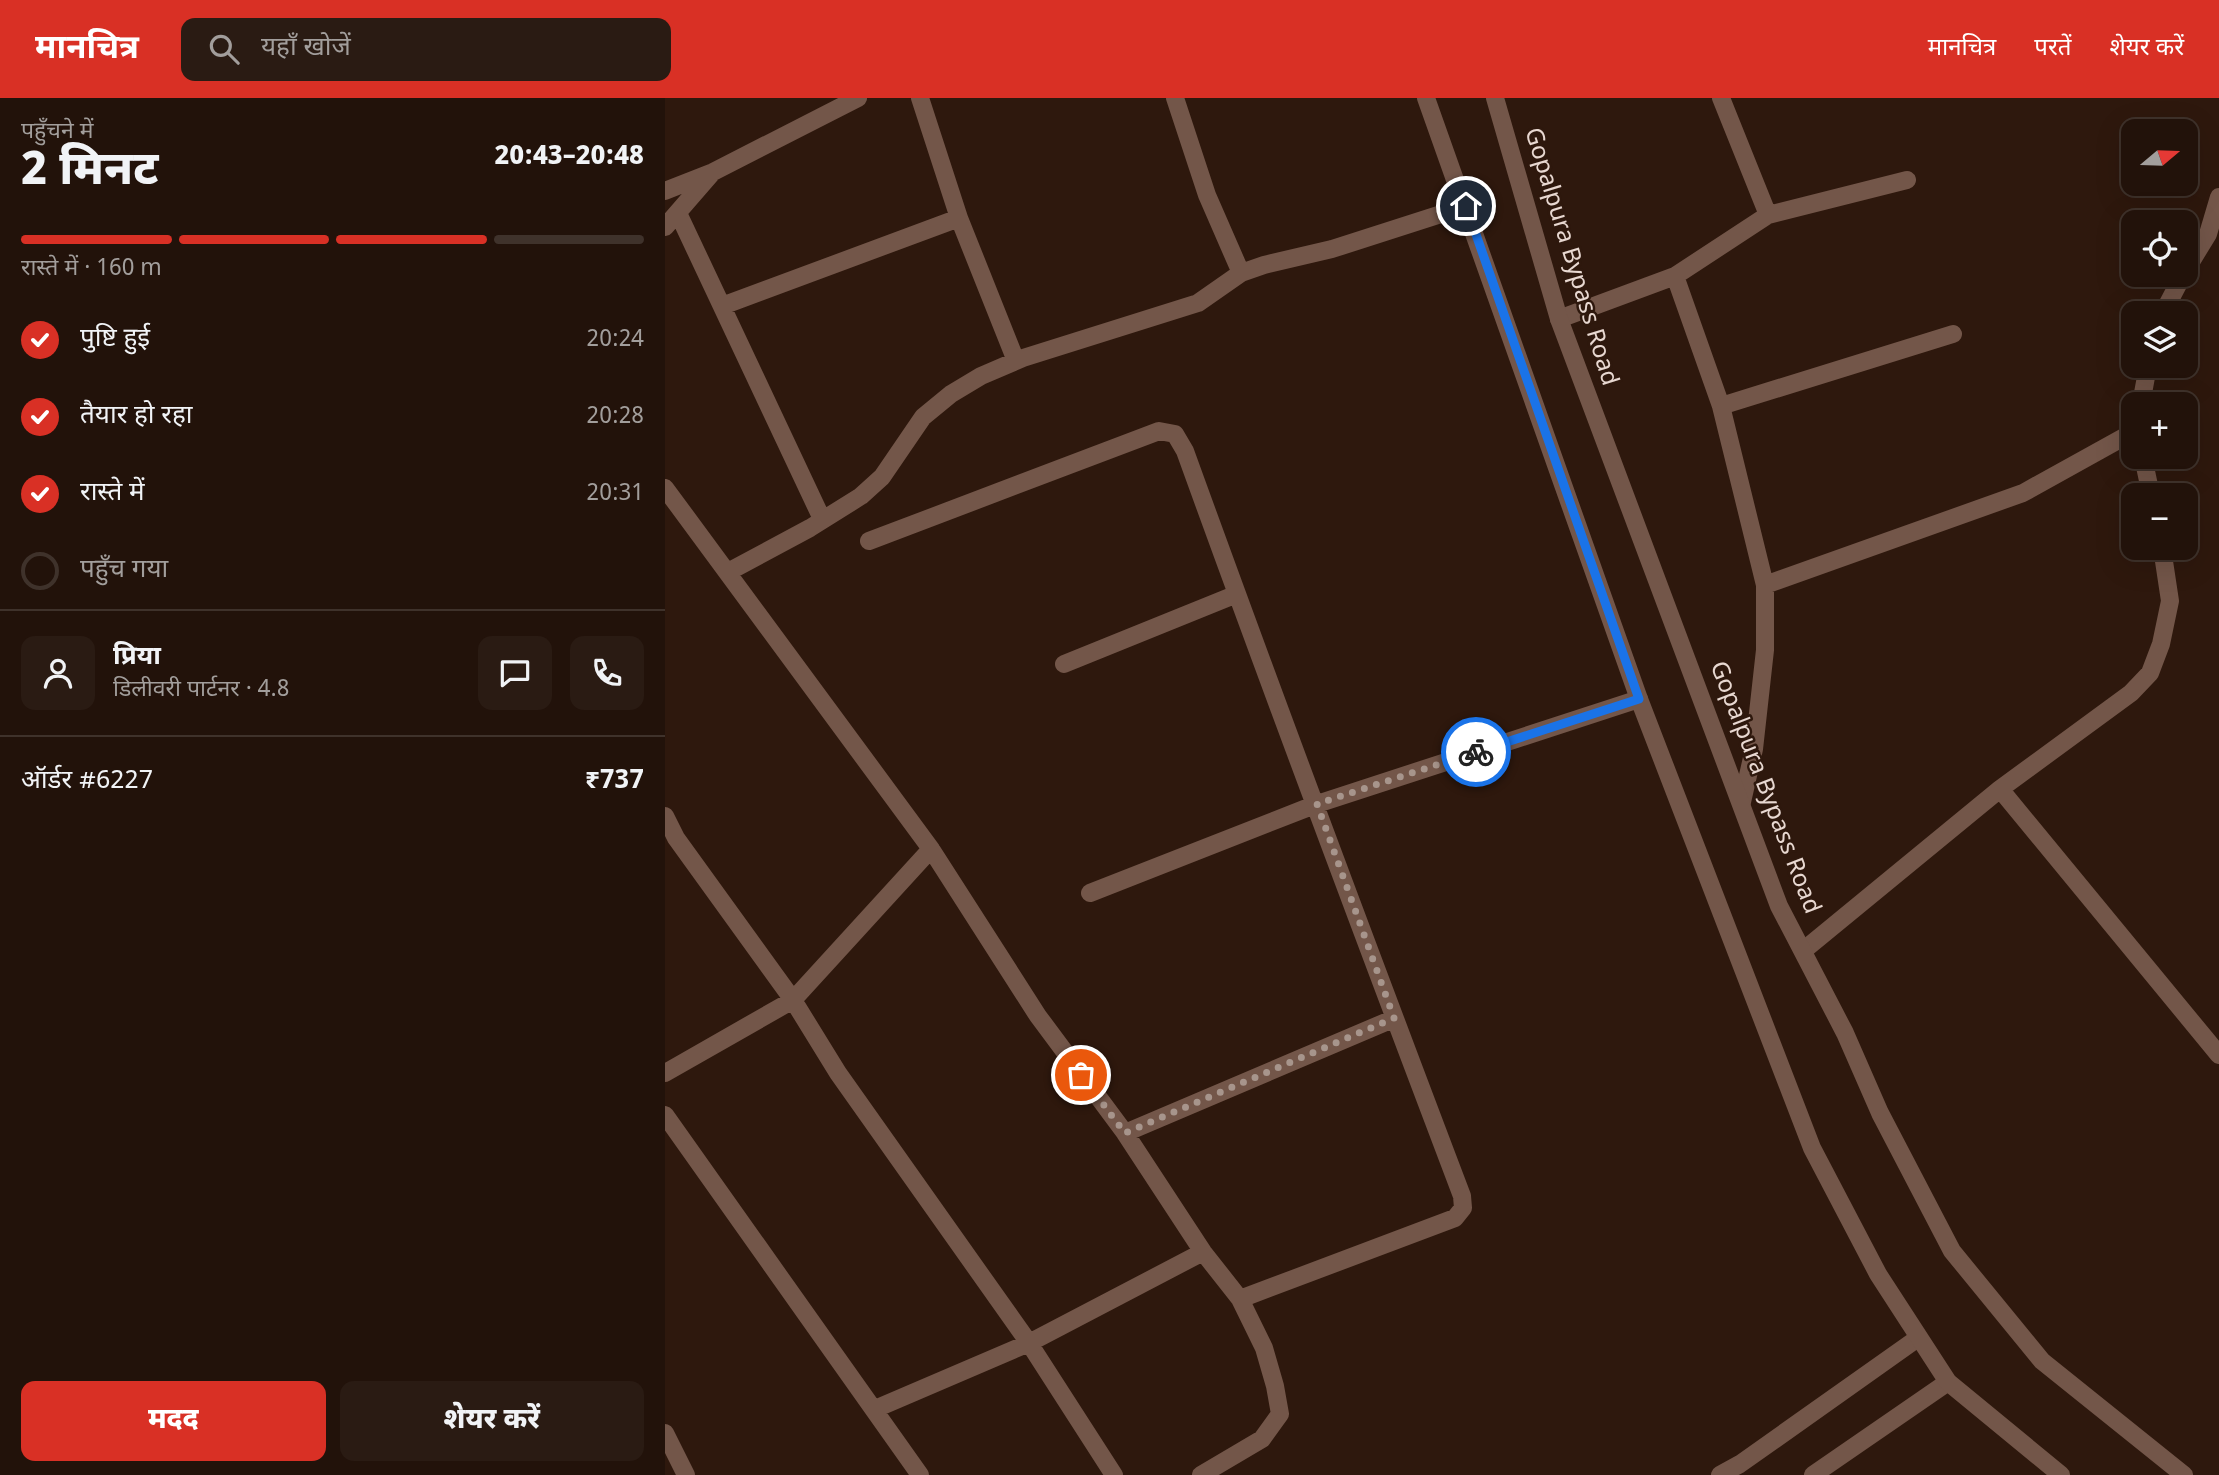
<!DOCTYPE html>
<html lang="hi">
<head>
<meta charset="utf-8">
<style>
  :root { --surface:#22120a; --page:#2a1b13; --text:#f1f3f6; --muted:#a29e9c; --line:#3f322b; --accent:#d93025 }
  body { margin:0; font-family:Georgia,"Noto Sans Devanagari",serif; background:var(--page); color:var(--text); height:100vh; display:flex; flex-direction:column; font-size:26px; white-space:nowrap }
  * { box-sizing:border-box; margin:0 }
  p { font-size:23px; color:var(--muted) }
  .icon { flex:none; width:38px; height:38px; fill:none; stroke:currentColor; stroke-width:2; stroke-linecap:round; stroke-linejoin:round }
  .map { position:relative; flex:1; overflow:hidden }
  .side { display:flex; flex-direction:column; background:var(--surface); width:665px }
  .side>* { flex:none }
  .needle { width:46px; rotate:71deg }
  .buttons { position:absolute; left:1456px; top:21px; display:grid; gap:14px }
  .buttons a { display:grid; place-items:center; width:77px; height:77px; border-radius:14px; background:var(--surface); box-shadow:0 7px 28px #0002,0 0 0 2px var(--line); font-size:35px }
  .pin { position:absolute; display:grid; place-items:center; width:60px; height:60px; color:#fff; margin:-30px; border:4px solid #fff; border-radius:50%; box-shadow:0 2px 7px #0007 }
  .courier { position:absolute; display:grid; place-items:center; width:70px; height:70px; margin:-35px; border:5px solid #1a73e8; border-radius:50%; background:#fff; color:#222; box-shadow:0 2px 9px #0007 }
  .overview em { font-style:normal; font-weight:800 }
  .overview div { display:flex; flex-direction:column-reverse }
  .overview { display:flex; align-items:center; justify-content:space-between; height:119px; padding:0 21px }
  h1 { font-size:46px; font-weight:800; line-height:52px }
  .bar { display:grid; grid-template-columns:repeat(4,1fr); gap:10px 7px; align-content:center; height:84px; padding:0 21px }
  .bar i { height:9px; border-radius:5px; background:var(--line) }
  .bar .active { background:var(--accent) }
  .bar p { grid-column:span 4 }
  .line { display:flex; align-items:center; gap:18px; padding:0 21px; border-top:2px solid var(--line) }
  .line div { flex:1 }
  .round { display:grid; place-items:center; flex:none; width:74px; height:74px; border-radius:14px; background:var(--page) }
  ol { padding:0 21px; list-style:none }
  li { display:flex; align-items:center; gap:21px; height:77px }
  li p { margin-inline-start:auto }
  li .icon { padding:7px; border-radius:50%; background:var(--accent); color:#fff; stroke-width:4 }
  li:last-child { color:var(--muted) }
  li i { width:38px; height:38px; border:4px solid var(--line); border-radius:50% }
  .cta { display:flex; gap:14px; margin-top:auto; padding:14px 21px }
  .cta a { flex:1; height:80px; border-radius:14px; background:var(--accent); color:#fff; font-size:28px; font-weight:800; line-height:80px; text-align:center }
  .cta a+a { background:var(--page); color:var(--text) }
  header { display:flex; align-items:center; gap:42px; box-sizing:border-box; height:98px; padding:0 35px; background:var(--accent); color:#fff }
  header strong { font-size:33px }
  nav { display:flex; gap:38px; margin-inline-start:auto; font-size:24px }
  .search { width:490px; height:63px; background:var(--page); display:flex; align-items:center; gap:18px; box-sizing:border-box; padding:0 24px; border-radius:14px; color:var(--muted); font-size:26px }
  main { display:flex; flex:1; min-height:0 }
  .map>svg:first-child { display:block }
</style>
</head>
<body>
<header>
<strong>मानचित्र</strong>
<div class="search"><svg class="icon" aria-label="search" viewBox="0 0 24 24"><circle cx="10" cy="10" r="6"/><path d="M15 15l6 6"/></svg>यहाँ खोजें</div>
<nav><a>मानचित्र</a><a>परतें</a><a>शेयर करें</a></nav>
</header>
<main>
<section class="side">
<div class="overview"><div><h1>2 मिनट</h1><p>पहुँचने में</p></div><em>20:43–20:48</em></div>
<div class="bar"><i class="active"></i><i class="active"></i><i class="active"></i><i></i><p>रास्ते में · 160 m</p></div>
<ol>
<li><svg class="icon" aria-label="check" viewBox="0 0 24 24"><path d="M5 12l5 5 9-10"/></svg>पुष्टि हुई<p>20:24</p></li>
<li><svg class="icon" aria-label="check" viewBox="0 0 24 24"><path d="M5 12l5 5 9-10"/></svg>तैयार हो रहा<p>20:28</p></li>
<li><svg class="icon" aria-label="check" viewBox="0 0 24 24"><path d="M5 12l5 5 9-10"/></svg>रास्ते में<p>20:31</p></li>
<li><i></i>पहुँच गया</li>
</ol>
<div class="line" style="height:126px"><a class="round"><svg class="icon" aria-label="person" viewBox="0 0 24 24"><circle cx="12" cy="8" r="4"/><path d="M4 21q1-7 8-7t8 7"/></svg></a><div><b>प्रिया</b><p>डिलीवरी पार्टनर · 4.8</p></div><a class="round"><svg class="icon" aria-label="chat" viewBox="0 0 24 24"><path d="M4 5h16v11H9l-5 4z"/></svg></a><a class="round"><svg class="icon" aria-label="phone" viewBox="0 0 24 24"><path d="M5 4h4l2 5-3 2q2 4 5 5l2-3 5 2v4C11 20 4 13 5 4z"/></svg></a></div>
<div class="line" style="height:91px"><div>ऑर्डर #6227</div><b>₹737</b></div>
<div class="cta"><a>मदद</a><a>शेयर करें</a></div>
</section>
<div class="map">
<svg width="1554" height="1377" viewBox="0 0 1554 1377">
  <rect width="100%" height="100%" fill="#2e180d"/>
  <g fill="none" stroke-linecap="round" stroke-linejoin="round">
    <path stroke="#735649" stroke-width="18" d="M255,0L294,120L351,263
      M510,0L542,97L576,175
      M0,93L48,74L193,0
      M13,115L157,421
      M1103,117L1242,82
      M0,129L46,76
      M1521,172L1543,136L1554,99
      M1010,178L1056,308L1100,487V552L1089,651L1077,704
      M57,208L294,120
      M1498,215L1518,177
      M894,221L1010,178L1103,117L1056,0
      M1476,306L1483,268
      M1056,308L1288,236
      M1478,359L1486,397
      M0,390L266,751L373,918L460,1035L538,1154L575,1201L599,1250L610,1288L615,1316L597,1341L536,1377
      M204,443L494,333L510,336L520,353C610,602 703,850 797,1098L798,1110L790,1120L575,1201
      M63,474L145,430L196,398L217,379L258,319L286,296L316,278L358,260L533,205L576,175L599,167L667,151L801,108
      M1100,487L1358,395L1468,334
      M399,566L572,496
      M1335,691L1554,957
      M0,718L11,740L128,902L173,975L364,1245L449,1377
      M425,795L652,706L974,601
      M1139,852L1335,691L1466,595L1485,575L1496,546L1505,503L1497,450
      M0,975L128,902L266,751
      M0,1017L255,1377
      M460,1035L728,921
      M210,1311L364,1245L538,1154
      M0,1335L21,1377
      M1055,1377L1075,1366L1253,1240
      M1148,1377L1283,1284"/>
    <path stroke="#735649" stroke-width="18" d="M761,0L974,601L1147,1050L1213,1176L1283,1284L1396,1377
      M830,0L894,221L1114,808L1180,935L1215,1015L1287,1153L1377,1263L1519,1377"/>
  </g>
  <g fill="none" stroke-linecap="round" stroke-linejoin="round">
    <path stroke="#a7958c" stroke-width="7" stroke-dasharray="0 12.6" d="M416,977L460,1035L729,920L652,706L811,654"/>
    <path stroke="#1a73e8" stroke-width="9" d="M801,108L974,601L811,654"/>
  </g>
  <g text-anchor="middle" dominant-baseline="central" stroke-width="5" stroke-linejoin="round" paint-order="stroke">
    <g font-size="24" fill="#e8d8d1" stroke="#2e180d">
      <text transform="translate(905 159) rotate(73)">Gopalpura Bypass Road</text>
      <text transform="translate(1099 690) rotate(69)">Gopalpura Bypass Road</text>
    </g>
  </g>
</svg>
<div class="buttons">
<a><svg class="needle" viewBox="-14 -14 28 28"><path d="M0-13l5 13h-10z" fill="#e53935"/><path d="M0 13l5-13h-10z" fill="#a29e9c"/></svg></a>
<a><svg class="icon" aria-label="locate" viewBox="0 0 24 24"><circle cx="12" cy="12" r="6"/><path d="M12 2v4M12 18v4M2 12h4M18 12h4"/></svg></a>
<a><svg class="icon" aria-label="layers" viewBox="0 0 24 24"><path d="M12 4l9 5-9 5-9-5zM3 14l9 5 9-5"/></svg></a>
<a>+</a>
<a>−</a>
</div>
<div class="pin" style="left:416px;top:977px;background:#ea580c"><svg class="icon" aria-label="bag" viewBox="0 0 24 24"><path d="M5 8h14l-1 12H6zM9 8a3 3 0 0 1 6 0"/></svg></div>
<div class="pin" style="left:801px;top:108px;background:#1f2937"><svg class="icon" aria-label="home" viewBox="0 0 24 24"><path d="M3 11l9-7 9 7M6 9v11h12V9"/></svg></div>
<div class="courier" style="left:811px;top:654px"><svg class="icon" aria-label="bike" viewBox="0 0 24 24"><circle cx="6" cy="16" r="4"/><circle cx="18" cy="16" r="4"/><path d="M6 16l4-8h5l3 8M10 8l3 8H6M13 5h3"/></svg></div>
</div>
</main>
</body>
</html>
